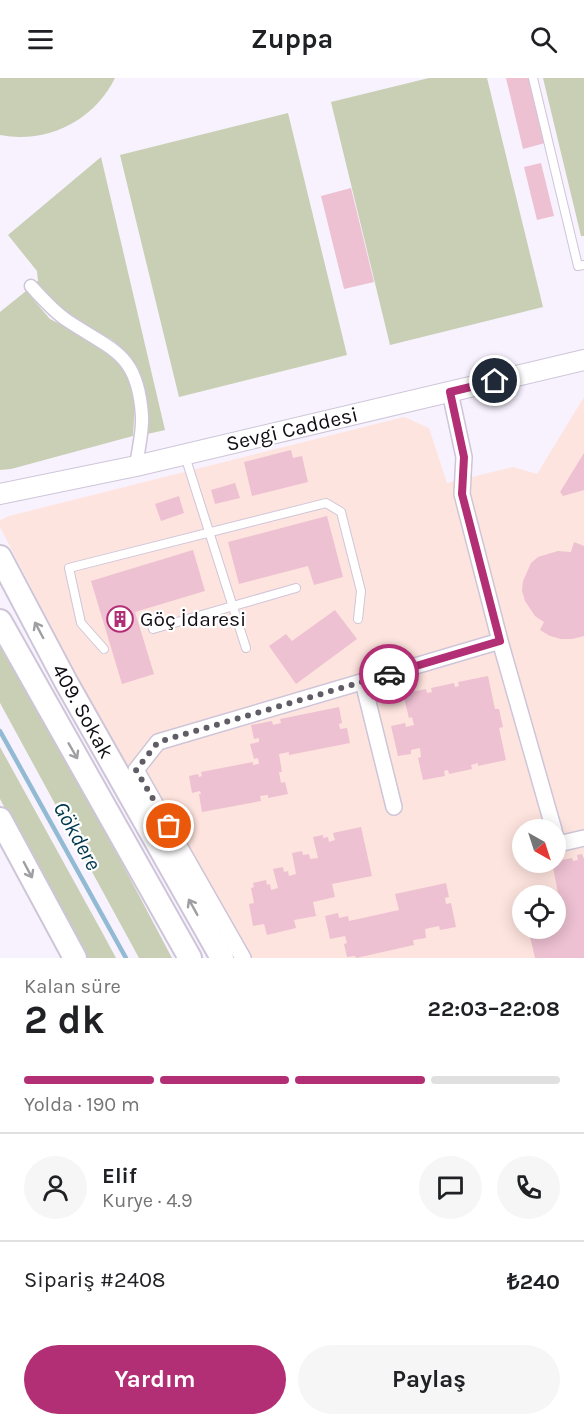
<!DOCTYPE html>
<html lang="tr">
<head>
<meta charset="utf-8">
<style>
  :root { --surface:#fff; --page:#f6f6f6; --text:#202124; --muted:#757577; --line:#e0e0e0; --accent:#b32f75 }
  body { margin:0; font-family:Karla,sans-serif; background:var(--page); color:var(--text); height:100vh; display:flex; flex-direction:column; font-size:22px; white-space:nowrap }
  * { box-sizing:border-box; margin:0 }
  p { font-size:20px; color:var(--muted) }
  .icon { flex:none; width:33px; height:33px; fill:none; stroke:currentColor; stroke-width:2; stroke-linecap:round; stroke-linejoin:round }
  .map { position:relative; height:880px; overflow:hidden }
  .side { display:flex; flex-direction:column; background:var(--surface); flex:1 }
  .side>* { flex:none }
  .needle { width:39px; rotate:141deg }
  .fabs { position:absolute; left:512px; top:741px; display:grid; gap:12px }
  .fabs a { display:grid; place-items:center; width:54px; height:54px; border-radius:50%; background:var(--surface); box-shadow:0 3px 15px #0003; font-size:30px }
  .pin { position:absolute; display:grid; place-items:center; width:51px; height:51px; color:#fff; margin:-26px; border:3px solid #fff; border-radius:50%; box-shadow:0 2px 6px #0007 }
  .courier { position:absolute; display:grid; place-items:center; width:60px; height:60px; margin:-30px; border:4px solid #b32f75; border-radius:50%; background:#fff; color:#222; box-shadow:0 2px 8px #0007 }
  .summary em { font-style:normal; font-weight:700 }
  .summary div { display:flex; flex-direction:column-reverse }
  .summary { display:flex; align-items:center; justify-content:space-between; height:102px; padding:0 24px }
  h1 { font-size:39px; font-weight:700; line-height:45px }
  .bar { display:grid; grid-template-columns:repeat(4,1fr); gap:9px 6px; align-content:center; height:72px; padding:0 24px }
  .bar i { height:8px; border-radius:4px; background:var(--line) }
  .bar .selected { background:var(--accent) }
  .bar p { grid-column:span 4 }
  .line { display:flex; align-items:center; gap:15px; padding:0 24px; border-top:2px solid var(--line) }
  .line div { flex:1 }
  .round { display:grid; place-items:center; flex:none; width:63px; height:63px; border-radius:32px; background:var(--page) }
  .primary-button { display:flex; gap:12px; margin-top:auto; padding:12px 24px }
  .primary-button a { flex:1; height:69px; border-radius:36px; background:var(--accent); color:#fff; font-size:24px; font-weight:700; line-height:69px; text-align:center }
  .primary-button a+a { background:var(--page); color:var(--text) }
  header { display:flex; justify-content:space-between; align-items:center; height:78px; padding:0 24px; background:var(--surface); font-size:27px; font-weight:700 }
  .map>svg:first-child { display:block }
</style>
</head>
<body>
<header><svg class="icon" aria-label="menu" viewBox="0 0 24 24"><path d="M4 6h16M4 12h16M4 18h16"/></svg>Zuppa<svg class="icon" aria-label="search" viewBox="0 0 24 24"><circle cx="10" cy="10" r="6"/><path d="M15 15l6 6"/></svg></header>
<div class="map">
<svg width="584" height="880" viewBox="0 0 584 880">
  <rect width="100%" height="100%" fill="#f8f2fe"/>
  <path fill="#fee4de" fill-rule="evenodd" d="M584,319V880H232L112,667L0,449V442L9,438L404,339L429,350L447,405L513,389L537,396ZM522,752H555V784H522ZM522,818H555V850H522Z"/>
  <path fill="#c8cfb4" d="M0,0H115C94,43 47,66 0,57Z
    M429,0H487L543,229L390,267L331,24Z
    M543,0H584V158H581Z
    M288,35L347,277L179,319L120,77Z
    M101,79L165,352L143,357C152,320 143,281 109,260C95,252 80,247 68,238C56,229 45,216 35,205L38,203L37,193L8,157Z
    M26,213L50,241L106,269L127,294L135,324L133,358L11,391L0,392V234Z
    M0,569L96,736L172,880H139L0,625Z
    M0,669L102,854L116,880H85L0,721Z"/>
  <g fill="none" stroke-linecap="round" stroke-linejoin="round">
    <path stroke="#92bbd3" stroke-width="4.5" d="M0,653L126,880"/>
  </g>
  <path fill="#edc0d2" d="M506,0H529L545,65L523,71Z
    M541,85L554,138L537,142L524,89Z
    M351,110L374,204L344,211L321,118Z
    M291,372L293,380L302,378L308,404L252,418L244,384Z
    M584,375V412L563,418L560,414Z
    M235,405L240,420L215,426L211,412Z
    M179,418L184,435L161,443L155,426Z
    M327,438L343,499L314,507L308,488L239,506L228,464Z
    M574,464L584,468V558L572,561H561L550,558L540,552L544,544L535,538L525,523L522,513L523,503L531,485L538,479L558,473L571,474Z
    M193,472L205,513L135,534L154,596L122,606L91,503Z
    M335,532L357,561L296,606L269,568L286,556L292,563Z
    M488,598L495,631H499L503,649L499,650L506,682L478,688V685L471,687L472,691L449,696L448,692L444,693L445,698L423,702L418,680L421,679L420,670L411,672V676L398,678L391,648L405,645L406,649L414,647L412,639L409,640L403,616L426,611L427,615L432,614L431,610L454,605L455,609L459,608L458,604Z
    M339,629L342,645L339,646L340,651L347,650L350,665L289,677V674L279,676L282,694H279L281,705L285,704L288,716L268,720V717L260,718L261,723L202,734L199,716H201L200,713L192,715L189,698L198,696L199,699L202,698L201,694L253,684V687L259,686L258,680L254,681L250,666L259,664V660L254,661L251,647L272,643L273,647L281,645L280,641Z
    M361,749L372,798L332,806L335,819L313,824L316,838L294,842L296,850L267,857L264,846L253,848L249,826L254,825L251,810L254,809L253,805L266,802L267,807L270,806L271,812L278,810L273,791L283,789L284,794L288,793L289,798L296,796L292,775L302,773L303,777L309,776L310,781L318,780L313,759L323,757V760L328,759L329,764L335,762L333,755Z
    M582,776L584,781V880H535L528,850H555V832L561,831L552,784L572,780L573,783L578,782L577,777Z
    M446,805L449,819L445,820L446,826L451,825L456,849L440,852L439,848L425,851L426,860L413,862L414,867L356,880L355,878L347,879L344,866L347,865L345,858L330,861L325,838L338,835L339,840L348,838L349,843L399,832L395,816Z"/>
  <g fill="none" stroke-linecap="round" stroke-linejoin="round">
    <g stroke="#cec5d8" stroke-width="10">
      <path id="service" d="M533,0L578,188L584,187
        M185,378L246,570
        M153,551L296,510
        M104,571L81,545L69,490L326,425L341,434L361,513L358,541"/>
    </g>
    <g stroke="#cec5d8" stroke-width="15">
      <path id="pedestrian" d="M31,208C43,221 54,234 68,243C113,273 138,275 142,338C143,354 138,372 136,388"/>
    </g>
    <g stroke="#cec5d8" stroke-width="18">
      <path id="minor" d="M450,314L464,379L462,416L500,563L554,752
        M363,604L394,729
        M555,756L558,766L584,760
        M243,880L136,692L158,664L500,563"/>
    </g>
    <g stroke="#cec5d8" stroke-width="22">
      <path id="tertiary" d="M0,416L136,388L584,282"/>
    </g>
    <g stroke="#cec5d8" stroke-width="26">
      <path id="secondary" d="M0,479L66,604L222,880
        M0,543L190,880
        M0,741L75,880"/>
    </g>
    <use href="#service" stroke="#fff" stroke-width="8"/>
    <use href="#pedestrian" stroke="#fff" stroke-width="12"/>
    <use href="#minor" stroke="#fff" stroke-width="15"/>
    <use href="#tertiary" stroke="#fff" stroke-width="20"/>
    <use href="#secondary" stroke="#fff" stroke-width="22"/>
  </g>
  <defs><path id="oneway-shaft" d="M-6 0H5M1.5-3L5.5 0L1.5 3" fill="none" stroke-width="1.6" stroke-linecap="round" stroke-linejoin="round" transform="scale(1.5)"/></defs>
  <g stroke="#9f9ea1">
    <use href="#oneway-shaft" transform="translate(39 552) rotate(-118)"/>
    <use href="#oneway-shaft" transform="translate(73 673) rotate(60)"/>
    <use href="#oneway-shaft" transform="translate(28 792) rotate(62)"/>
    <use href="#oneway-shaft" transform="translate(193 829) rotate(-119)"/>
  </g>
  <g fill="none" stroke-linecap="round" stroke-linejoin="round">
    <path stroke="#615d66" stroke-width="6" stroke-dasharray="0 10.8" d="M169,748L136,692L158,664L389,596"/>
    <path stroke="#b32f75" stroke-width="8" d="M389,596L500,563L462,416L464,379L450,314L495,303"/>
  </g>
  <defs>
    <g id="building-ring" transform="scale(1.35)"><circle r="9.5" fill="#fff" stroke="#b32f75" stroke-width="1.5"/><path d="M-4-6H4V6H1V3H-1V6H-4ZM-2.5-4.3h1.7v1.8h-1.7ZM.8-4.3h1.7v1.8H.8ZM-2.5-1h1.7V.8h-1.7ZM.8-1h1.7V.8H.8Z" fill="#b32f75"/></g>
  </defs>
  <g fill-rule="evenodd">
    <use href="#building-ring" x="120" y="541"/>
  </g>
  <g text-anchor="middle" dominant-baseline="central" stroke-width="4.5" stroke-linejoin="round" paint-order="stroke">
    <g font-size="21" fill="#100d14" stroke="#fff">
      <text transform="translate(292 351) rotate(-13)">Sevgi Caddesi</text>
      <text transform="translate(83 633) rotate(61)">409. Sokak</text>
    </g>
    <g font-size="21" fill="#100d14" stroke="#fff" text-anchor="start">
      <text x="140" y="541">Göç İdaresi</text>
    </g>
    <g font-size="22" font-style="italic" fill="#003850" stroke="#fff">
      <text transform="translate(77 758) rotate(61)">Gökdere</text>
    </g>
  </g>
</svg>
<div class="fabs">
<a><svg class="needle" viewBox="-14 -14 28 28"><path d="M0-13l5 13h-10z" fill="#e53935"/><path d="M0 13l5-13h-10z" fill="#757577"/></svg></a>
<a><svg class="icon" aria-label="locate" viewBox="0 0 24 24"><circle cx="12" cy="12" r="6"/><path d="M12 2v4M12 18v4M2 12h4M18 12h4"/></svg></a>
</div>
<div class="pin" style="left:169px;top:748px;background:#ea580c"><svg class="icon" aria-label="bag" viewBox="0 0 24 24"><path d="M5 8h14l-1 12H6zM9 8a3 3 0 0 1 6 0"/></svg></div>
<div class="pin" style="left:495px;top:303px;background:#1f2937"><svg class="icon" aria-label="home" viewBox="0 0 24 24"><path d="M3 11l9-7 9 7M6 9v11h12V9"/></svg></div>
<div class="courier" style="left:389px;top:596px"><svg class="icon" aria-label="car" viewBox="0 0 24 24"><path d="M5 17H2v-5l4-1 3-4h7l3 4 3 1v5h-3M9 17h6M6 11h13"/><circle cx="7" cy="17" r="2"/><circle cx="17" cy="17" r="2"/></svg></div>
</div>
<section class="side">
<div class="summary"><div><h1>2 dk</h1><p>Kalan süre</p></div><em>22:03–22:08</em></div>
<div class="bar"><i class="selected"></i><i class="selected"></i><i class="selected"></i><i></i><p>Yolda · 190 m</p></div>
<div class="line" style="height:108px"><a class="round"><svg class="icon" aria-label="person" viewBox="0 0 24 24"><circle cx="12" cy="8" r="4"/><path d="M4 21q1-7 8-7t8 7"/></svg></a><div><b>Elif</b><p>Kurye · 4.9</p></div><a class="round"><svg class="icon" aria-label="chat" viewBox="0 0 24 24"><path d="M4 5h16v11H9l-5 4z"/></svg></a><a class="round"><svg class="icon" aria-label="phone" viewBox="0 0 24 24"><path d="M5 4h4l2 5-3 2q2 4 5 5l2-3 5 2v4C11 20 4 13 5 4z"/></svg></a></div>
<div class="line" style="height:78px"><div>Sipariş #2408</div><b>₺240</b></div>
<div class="primary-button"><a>Yardım</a><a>Paylaş</a></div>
</section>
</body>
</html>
